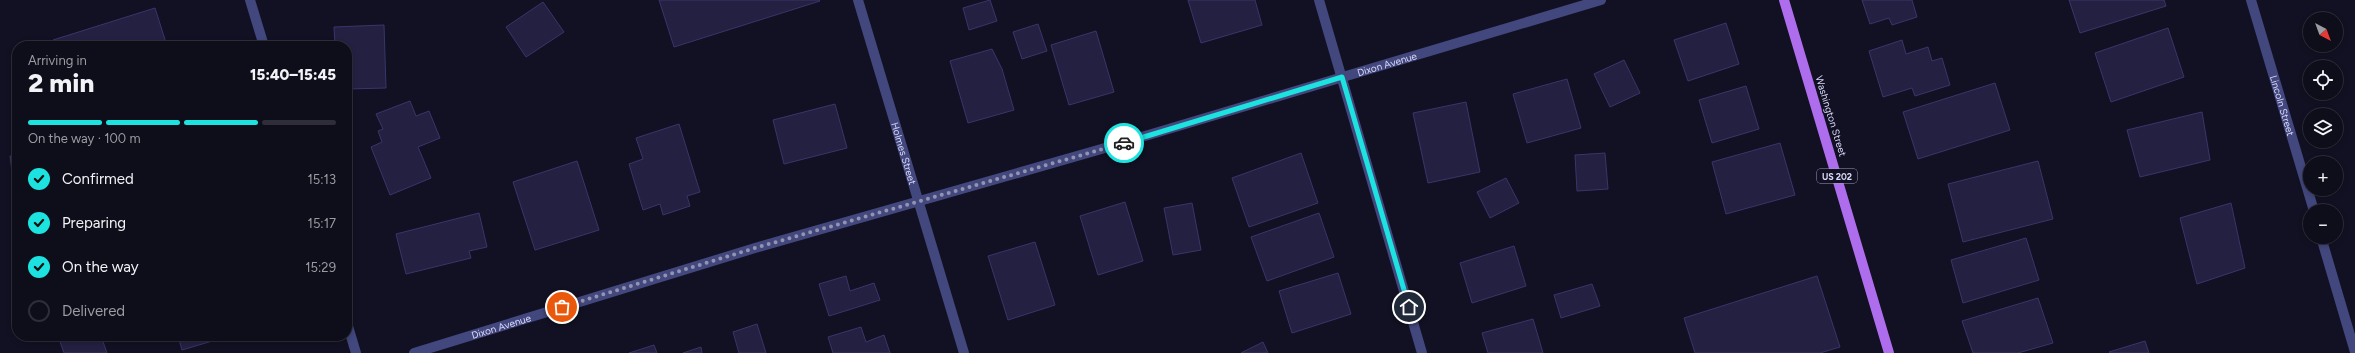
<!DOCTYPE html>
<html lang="en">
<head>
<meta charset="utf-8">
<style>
  :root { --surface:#0e0d1a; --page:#171623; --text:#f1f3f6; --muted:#9b9ca2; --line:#2e2d39; --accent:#1ce3df }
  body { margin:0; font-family:Figtree,sans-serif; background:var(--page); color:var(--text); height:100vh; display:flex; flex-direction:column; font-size:15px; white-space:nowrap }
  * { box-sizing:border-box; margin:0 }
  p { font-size:13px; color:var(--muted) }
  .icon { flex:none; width:22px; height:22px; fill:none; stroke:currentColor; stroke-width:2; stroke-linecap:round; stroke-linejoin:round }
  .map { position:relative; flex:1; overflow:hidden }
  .details { position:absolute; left:12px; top:41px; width:340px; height:300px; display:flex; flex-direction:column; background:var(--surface); border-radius:16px; box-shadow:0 2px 6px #0003,0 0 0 1px var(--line) }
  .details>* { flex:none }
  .needle { width:26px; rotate:139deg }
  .buttons { position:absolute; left:2303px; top:12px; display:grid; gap:8px }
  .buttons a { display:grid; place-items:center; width:40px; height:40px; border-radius:50%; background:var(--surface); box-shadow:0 2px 6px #0003,0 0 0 1px var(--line); font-size:20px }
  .pin { position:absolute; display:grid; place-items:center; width:34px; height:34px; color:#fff; margin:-17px; border:2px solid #fff; border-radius:50%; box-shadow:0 1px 4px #0007 }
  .courier { position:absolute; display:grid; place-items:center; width:40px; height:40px; margin:-20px; border:3px solid #1ce3df; border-radius:50%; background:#fff; color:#222; box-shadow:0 1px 5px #0007 }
  .overview em { font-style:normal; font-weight:800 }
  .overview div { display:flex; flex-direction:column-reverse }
  .overview { display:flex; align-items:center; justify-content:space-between; height:68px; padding:0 16px }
  h1 { font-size:26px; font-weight:800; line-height:30px }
  .bar { display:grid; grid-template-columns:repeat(4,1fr); gap:6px 4px; align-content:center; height:48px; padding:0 16px }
  .bar i { height:5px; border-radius:3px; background:var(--line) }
  .bar .active { background:var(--accent) }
  .bar p { grid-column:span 4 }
  ol { padding:0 16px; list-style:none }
  li { display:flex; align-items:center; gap:12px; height:44px }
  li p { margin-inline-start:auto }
  li .icon { padding:4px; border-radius:50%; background:var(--accent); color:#111; stroke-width:4 }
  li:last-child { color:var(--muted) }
  li i { width:22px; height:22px; border:2px solid var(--line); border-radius:50% }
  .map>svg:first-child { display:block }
</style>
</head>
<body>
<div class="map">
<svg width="2355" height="353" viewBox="0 0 2355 353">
  <rect width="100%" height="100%" fill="#121123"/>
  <path fill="#232042" stroke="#39356b" d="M659,0H819L820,1L674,47Z
    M990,0L997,21L969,30L963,8Z
    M1188,0H1255L1262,25L1201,43Z
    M1862,0H1912L1917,17L1892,25L1889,18L1870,24Z
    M2069,0H2164L2166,6L2080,33Z
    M543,2L564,32L526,57L506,27Z
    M155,8L167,46H55L53,40Z
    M1726,23L1739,64L1688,81L1674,40Z
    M1038,24L1047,51L1022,59L1013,32Z
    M384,25L386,88L347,89V46H335L334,27Z
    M2168,28L2184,77L2111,102L2095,53Z
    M1096,31L1114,92L1069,105L1051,45Z
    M1902,40L1906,54L1928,47L1932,61L1942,58L1950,85L1915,96L1912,88L1883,97L1869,51Z
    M992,49L1002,69L1014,110L968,123L950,61Z
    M1624,60L1640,93L1610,107L1594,74Z
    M1567,79L1581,128L1527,143L1513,94Z
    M1995,83L2010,130L1918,159L1903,112Z
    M1746,86L1759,129L1712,143L1699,100Z
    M410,101L416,116L429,111L440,138L418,147L431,178L390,195L371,147L382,142L378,131L383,129L376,114Z
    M1466,102L1480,172L1428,183L1413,113Z
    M835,104L847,148L784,164L773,120Z
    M2202,112L2210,160L2140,177L2127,130Z
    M679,124L700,192L687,196L690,206L663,215L660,204L643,210L629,164L643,159L636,138Z
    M1780,143L1795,195L1726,214L1712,162Z
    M1301,153L1318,203L1249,227L1232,178Z
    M1605,153L1608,189L1577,191L1575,155Z
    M17,155V194H15L10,156Z
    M577,161L599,230L535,250L513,182Z
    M2038,161L2053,219L1963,242L1948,184Z
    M1506,178L1519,203L1490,218L1477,192Z
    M1125,202L1143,261L1098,275L1080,216Z
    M1192,203L1201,250L1173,255L1164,208Z
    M2231,203L2245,268L2197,284L2180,218Z
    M479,213L487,247L469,251L471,258L406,274L396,234Z
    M1319,213L1334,257L1267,281L1251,237Z
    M2026,238L2039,280L1963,303L1951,260Z
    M1035,242L1055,305L1008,320L988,256Z
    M1514,246L1526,286L1472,303L1460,263Z
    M1338,273L1351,314L1292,333L1279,291Z
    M846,276L850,291L874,283L880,300L829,316L819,284Z
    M1817,276L1840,347L1820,353H1695L1684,318Z
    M1592,284L1600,306L1561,318L1554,295Z
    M2038,298L2053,343L2018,353H1973L1962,321Z
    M1533,319L1543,353H1488L1482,333Z
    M757,324L766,353H739L733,332Z
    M861,327L866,342L884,335L890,353H833L828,337Z
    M58,336H101L107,353H64Z
    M178,336H229L182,350Z
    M2145,341L2149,353H2110L2109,352Z
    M1263,342L1268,353H1241Z
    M654,345L657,353H629Z
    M701,347L702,353H683Z"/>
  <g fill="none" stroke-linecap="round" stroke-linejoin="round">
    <g stroke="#42477d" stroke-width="10">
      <path d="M250,0L264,46"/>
      <path id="s1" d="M858,0L964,353"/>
      <path d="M1319,0L1422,353"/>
      <path id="s2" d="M2251,0L2314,211"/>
      <path d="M2321,237L2355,352"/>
      <path d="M347,323L356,353"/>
      <path id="s3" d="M414,353L755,248L1098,150L1601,0"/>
    </g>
    <path stroke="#ae6ded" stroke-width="10" d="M1784,0L1889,353"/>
  </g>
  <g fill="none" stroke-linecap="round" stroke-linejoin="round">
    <path stroke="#9393af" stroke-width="4" stroke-dasharray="0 7.2" d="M562,307L755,248L1124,143"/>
    <path stroke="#1ce3df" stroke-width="5" d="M1124,143L1342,77L1409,307"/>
  </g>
  <g text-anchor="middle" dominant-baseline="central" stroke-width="3" stroke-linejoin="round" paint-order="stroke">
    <rect fill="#121123" stroke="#9d9dba" stroke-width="1" x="1817" y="169" width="40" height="14" rx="3"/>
    <g font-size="9" font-weight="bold" fill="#d9d9fa">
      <text x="1837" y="176">US 202</text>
    </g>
    <g font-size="10" fill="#d9d9fa" stroke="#121123">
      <text stroke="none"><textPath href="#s3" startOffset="1015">Dixon Avenue</textPath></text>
      <text stroke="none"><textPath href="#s2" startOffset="110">Lincoln Street</textPath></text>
      <text transform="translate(1831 116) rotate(73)">Washington Street</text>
      <text stroke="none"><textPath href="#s1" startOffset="160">Holmes Street</textPath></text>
      <text stroke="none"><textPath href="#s3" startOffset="91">Dixon Avenue</textPath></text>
    </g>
  </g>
</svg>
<div class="buttons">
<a><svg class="needle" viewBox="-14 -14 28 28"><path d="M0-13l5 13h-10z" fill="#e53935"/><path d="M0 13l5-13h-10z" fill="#9b9ca2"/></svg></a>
<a><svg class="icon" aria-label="locate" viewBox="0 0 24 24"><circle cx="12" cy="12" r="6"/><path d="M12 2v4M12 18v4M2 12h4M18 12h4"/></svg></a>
<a><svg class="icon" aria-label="layers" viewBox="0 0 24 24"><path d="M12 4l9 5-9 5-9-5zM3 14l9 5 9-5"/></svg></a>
<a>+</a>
<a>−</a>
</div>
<div class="pin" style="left:562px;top:307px;background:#ea580c"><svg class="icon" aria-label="bag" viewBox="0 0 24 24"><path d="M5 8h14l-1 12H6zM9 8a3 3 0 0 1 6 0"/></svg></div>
<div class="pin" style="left:1409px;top:307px;background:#1f2937"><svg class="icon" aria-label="home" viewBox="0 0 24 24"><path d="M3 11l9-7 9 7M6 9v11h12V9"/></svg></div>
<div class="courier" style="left:1124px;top:143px"><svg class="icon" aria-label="car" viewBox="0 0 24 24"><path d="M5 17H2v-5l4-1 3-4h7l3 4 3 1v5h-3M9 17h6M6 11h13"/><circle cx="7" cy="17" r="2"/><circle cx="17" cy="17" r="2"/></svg></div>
<section class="details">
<div class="overview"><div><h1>2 min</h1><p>Arriving in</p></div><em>15:40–15:45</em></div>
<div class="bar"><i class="active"></i><i class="active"></i><i class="active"></i><i></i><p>On the way · 100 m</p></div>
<ol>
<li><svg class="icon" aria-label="check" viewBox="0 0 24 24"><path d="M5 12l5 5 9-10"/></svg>Confirmed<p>15:13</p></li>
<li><svg class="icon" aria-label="check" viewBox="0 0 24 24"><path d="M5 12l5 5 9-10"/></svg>Preparing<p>15:17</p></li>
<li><svg class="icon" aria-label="check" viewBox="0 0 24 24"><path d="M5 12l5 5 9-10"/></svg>On the way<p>15:29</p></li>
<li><i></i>Delivered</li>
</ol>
</section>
</div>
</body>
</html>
